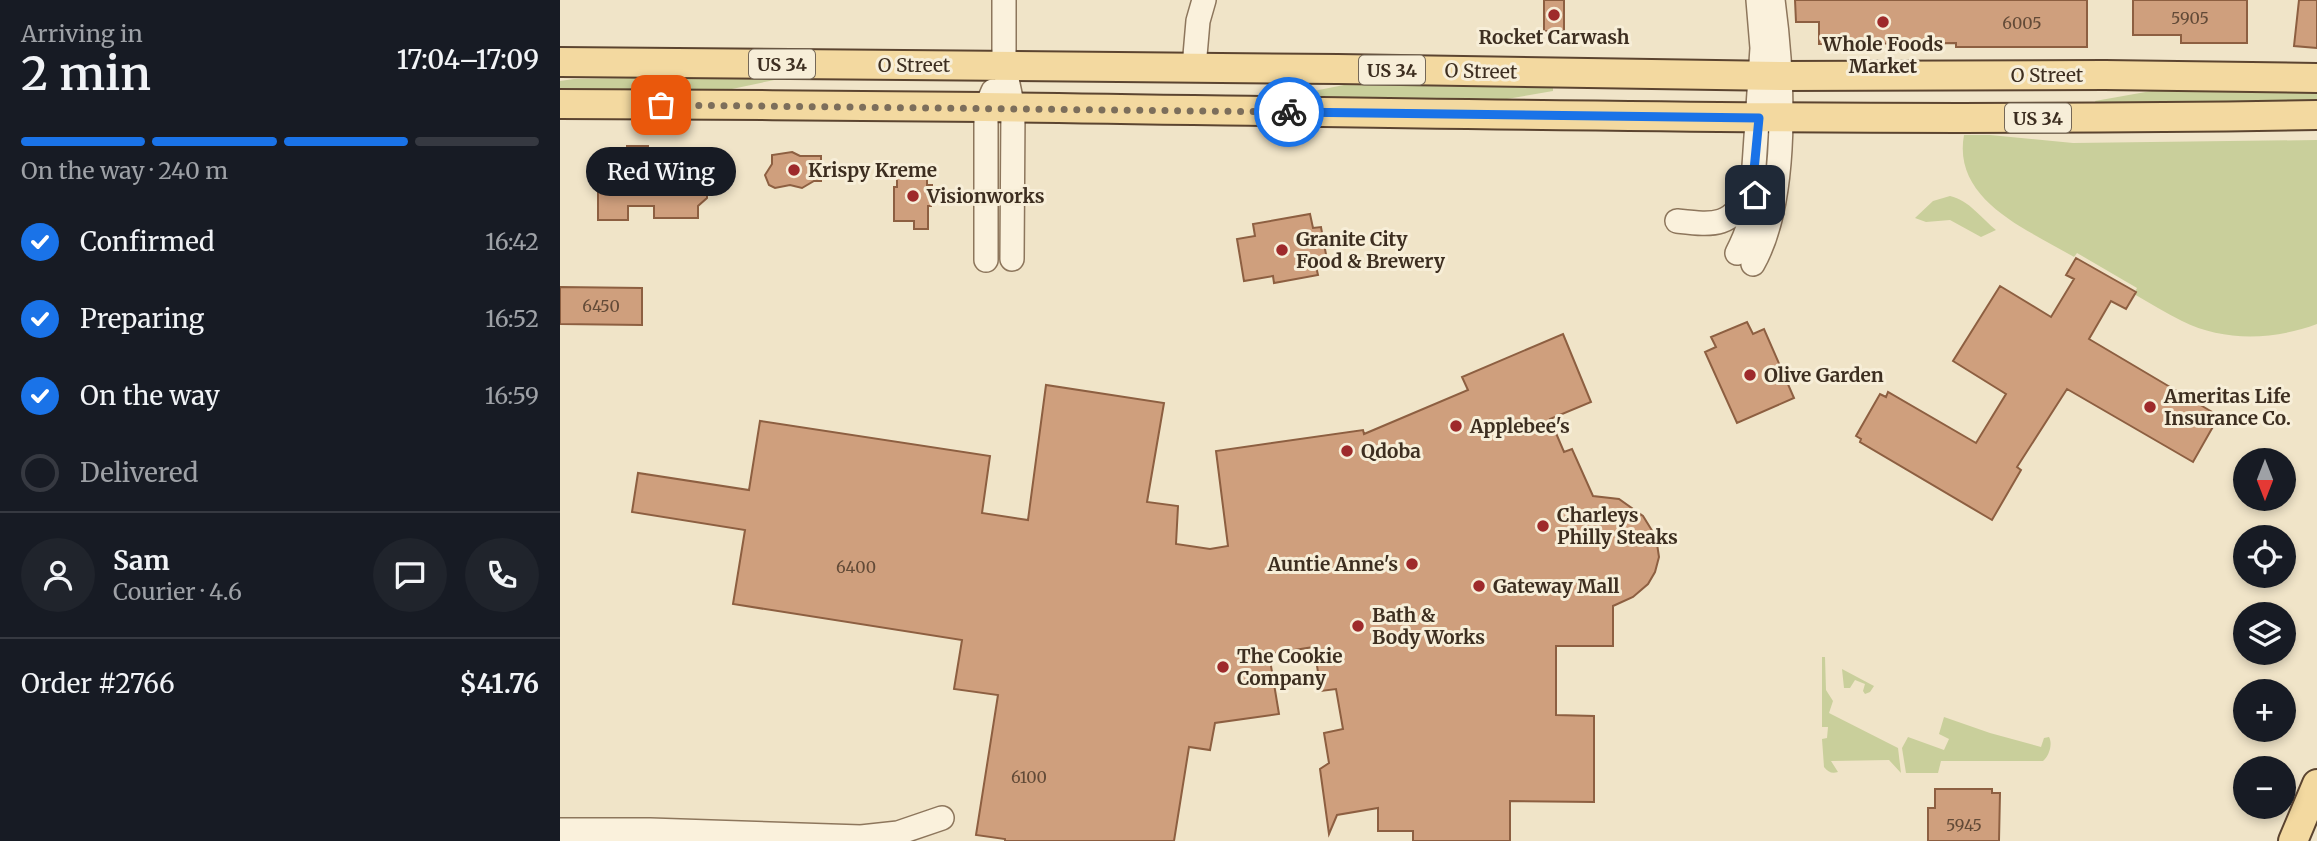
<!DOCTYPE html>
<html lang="en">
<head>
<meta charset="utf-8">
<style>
  :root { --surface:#171b24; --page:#20242c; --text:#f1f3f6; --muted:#9ea1a6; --line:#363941; --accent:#1a73e8 }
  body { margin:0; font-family:Merriweather,serif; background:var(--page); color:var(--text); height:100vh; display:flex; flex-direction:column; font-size:26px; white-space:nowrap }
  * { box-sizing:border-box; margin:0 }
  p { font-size:23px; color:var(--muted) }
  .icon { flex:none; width:38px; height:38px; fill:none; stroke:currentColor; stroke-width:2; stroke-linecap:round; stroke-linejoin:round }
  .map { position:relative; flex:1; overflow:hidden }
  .panel { display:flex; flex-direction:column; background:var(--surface); width:560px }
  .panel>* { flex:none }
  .needle { width:46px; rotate:180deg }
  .buttons { position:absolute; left:1673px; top:448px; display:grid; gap:14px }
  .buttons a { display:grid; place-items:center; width:63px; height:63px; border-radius:50%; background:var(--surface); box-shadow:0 4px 10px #0003; font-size:35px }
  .pin { position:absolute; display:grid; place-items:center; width:60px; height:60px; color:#fff; margin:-30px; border-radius:14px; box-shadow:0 4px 10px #0006 }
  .courier { position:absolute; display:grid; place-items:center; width:70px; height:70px; margin:-35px; border:5px solid #1a73e8; border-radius:50%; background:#fff; color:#222; box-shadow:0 2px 9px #0007 }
  .bubble { position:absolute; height:49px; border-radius:24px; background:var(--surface); box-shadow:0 4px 10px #0003; font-size:23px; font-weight:600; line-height:49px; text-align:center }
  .headline em { font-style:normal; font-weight:600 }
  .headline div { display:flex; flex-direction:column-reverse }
  .headline { display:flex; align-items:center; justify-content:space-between; height:119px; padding:0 21px }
  h1 { font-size:46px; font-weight:600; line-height:52px }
  .bar { display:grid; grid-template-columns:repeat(4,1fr); gap:10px 7px; align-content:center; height:84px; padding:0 21px }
  .bar i { height:9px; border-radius:5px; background:var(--line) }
  .bar .selected { background:var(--accent) }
  .bar p { grid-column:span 4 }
  .line { display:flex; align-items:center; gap:18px; padding:0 21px; border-top:2px solid var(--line) }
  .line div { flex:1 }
  .round { display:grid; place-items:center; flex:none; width:74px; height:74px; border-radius:37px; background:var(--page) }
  ol { padding:0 21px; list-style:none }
  li { display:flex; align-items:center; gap:21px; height:77px }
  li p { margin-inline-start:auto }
  li .icon { padding:7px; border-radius:50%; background:var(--accent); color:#fff; stroke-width:4 }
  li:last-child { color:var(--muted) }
  li i { width:38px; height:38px; border:4px solid var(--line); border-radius:50% }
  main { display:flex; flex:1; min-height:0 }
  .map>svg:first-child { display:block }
</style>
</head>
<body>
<main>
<section class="panel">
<div class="headline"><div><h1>2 min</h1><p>Arriving in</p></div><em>17:04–17:09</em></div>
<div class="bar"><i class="selected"></i><i class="selected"></i><i class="selected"></i><i></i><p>On the way · 240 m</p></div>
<ol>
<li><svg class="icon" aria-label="check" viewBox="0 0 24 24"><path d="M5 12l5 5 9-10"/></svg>Confirmed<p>16:42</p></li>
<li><svg class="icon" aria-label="check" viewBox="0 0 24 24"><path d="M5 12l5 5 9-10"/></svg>Preparing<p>16:52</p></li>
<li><svg class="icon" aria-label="check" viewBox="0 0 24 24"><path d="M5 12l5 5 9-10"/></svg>On the way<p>16:59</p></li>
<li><i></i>Delivered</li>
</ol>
<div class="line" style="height:126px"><a class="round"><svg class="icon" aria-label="person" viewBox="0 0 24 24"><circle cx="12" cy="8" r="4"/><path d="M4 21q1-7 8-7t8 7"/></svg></a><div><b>Sam</b><p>Courier · 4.6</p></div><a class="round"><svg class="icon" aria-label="chat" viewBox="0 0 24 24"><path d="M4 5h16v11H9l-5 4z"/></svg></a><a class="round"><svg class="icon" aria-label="phone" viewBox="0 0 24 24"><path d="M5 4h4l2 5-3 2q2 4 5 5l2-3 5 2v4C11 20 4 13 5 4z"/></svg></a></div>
<div class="line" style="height:91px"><div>Order #2766</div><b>$41.76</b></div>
</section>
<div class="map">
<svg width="1757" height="841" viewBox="0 0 1757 841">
  <rect width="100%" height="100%" fill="#f0e4c8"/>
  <path fill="#c9cf9b" d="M126,77L219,79L172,89L132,93H0V81L14,79Z
    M784,85L993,88V91L941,100L713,99Z
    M1608,88L1757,92V102L1536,103L1535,101Z
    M1404,135H1430L1513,143L1757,140V324C1714,340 1664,342 1622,321C1606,313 1590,303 1574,294L1577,288L1517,253L1514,257C1469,230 1392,201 1404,135Z
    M1390,196C1409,200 1422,219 1436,230L1421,237L1390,220L1366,222L1355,218L1373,201Z
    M1262,657H1265L1266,690L1273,701L1269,713L1338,748L1341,773L1329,760L1271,761L1278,772C1272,774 1268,772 1264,767L1262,739L1267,738L1268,727H1262Z
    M1282,669L1314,686L1310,692L1305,694L1303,691L1305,684L1295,680L1290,688H1284Z
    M1384,717L1430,733L1481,747L1484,738L1489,737C1493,744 1489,756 1483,761H1381L1378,773H1346L1342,748L1348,737L1384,750L1389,739L1379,734Z"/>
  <path fill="#cf9f7d" stroke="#8d5f41" stroke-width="2" d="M984,0H1004V31H984Z
    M1235,0H1527V47H1396V43L1259,44V22H1236Z
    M1573,0H1687V43H1621V35H1573Z
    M1739,0H1757V48L1734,46Z
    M67,146H88V160H147V198L138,206V218H94V206H68V220H38V165L67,166Z
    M232,152L240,156H261V181H254L242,188L230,185L215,188L209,185L205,175L212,164V155Z
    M337,168H367V185H372L371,206H368V229H354V221H334V187H337Z
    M750,214L753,228L761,227L767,260L755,262L758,275L714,283L713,276L684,281L677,239L695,236L693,224Z
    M1516,258L1576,292L1566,309L1551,301L1529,339L1659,416L1633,462L1507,389L1457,467L1461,470L1432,520L1300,442L1301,439L1296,436L1320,394L1326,397L1328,392L1416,443L1446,394L1393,361L1440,286L1491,317L1514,279L1506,275Z
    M0,287L82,288V325L0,324Z
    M1187,322L1193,334L1204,329L1234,398L1177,423L1145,352L1156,347L1151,337Z
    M1003,334L1031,402L990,419L1004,452L1012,449L1033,496L1059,499L1083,516L1096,537L1099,557L1095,572L1088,584L1073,597L1053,606V646H996V715L1034,716V802L950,801V841H853V831H818V808L777,815L769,834L760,769L769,763L764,733L783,729L776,689L761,691L754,647L709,654L719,714L655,723L650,750L629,747L614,841H445V839L416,835L438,695L394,689L402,640L173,604L185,530L72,512L78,473L189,490L200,421L430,456L422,513L468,520L486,385L604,403L587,502L618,506L616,544L650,549L668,546L656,451L803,430L804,434L908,390L902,377Z
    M1375,789H1432V793H1440L1439,841H1368V808H1375Z"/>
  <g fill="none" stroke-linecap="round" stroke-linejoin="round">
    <g stroke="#8d765c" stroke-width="26">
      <path id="minor" d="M444,0V65L453,108L452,259
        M634,67L638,21L644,0
        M1117,221C1153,225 1173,228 1189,190
        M1177,253C1189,230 1197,206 1193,181L1202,48L1198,0
        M426,260V107L433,91
        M1193,264C1230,198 1223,74 1213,0
        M0,830H90L301,837L338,833L382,818"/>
    </g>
    <g stroke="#5b4430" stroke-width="32">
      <path id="major" d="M0,62L778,69L1220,76L1545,75L1757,78
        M0,104C141,105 283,105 424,107C868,113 1313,123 1757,115
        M1733,841L1757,784"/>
    </g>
    <use href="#minor" stroke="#faf1dc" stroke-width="23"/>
    <use href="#major" stroke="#f3d9a0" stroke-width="28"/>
  </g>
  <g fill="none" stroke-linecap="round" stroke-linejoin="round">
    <path stroke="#7c6e5b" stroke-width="7" stroke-dasharray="0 12.6" d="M101,105L729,112"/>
    <path stroke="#1a73e8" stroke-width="9" d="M729,112L1199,118L1193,181L1195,195"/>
  </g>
  <g fill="#9e2a2b" stroke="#f7eed8" stroke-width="2.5">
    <circle cx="994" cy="15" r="7"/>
    <circle cx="1323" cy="22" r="7"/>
    <circle cx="234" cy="170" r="7"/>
    <circle cx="353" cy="196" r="7"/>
    <circle cx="722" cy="250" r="7"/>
    <circle cx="1190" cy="375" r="7"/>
    <circle cx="1590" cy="407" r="7"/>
    <circle cx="896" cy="426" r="7"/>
    <circle cx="787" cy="451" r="7"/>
    <circle cx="983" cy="526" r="7"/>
    <circle cx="852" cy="564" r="7"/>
    <circle cx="919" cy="586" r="7"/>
    <circle cx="798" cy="626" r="7"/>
    <circle cx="663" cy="667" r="7"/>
  </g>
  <g text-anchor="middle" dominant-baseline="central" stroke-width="6" stroke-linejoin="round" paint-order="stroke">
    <g font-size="16" fill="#624a37">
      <text x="1630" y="18">5905</text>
      <text x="1462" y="23">6005</text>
      <text x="41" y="306">6450</text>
      <text x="296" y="567">6400</text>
      <text x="469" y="777">6100</text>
      <text x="1404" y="825">5945</text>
    </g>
    <g fill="#f7eed8" stroke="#756857" stroke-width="2">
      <rect x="189" y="49.5" width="66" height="29" rx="5"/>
      <rect x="799" y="55.5" width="66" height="29" rx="5"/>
      <rect x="1445" y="103.5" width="66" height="29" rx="5"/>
    </g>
    <g font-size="18" font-weight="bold" fill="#3d2e20">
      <text x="222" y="64">US 34</text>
      <text x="832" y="70">US 34</text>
      <text x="1478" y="118">US 34</text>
    </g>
    <g font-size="19" font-weight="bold" fill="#3d2e20" stroke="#f7eed8" text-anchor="start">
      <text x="994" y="37" text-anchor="middle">Rocket Carwash</text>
      <text x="1323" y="44" text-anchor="middle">Whole Foods<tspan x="1323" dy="22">Market</tspan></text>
      <text x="248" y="170">Krispy Kreme</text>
      <text x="367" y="196">Visionworks</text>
      <text x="736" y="239">Granite City<tspan x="736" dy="22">Food &amp; Brewery</tspan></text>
      <text x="1204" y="375">Olive Garden</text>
      <text x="1604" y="396">Ameritas Life<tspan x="1604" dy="22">Insurance Co.</tspan></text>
      <text x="910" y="426">Applebee's</text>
      <text x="801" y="451">Qdoba</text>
      <text x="997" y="515">Charleys<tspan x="997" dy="22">Philly Steaks</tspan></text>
      <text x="838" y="564" text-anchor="end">Auntie Anne's</text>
      <text x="933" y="586">Gateway Mall</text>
      <text x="812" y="615">Bath &amp;<tspan x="812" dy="22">Body Works</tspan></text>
      <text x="677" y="656">The Cookie<tspan x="677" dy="22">Company</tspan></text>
    </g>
    <g font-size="19" fill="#3d2e20" stroke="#f7eed8">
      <text x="354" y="65">O Street</text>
      <text transform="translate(921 71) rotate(1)">O Street</text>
      <text x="1487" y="75">O Street</text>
    </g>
  </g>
</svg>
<div class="buttons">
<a><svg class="needle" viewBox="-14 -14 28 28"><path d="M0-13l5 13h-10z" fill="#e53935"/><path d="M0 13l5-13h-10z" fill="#9ea1a6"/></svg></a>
<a><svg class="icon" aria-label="locate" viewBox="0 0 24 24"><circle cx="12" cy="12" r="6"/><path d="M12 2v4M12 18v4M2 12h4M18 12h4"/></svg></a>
<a><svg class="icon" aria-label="layers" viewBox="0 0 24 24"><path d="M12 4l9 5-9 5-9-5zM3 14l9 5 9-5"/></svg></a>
<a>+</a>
<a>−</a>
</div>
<div class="pin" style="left:101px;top:105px;background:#ea580c"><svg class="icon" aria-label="bag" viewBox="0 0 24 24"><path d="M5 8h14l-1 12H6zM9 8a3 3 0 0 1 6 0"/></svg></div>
<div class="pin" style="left:1195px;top:195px;background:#1f2937"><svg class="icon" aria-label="home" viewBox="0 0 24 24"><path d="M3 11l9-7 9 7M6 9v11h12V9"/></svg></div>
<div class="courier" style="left:729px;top:112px"><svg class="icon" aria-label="bike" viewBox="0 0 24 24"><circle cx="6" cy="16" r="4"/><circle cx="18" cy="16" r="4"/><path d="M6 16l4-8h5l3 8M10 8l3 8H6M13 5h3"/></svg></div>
<div class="bubble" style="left:26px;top:147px;width:150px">Red Wing</div>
</div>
</main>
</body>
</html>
